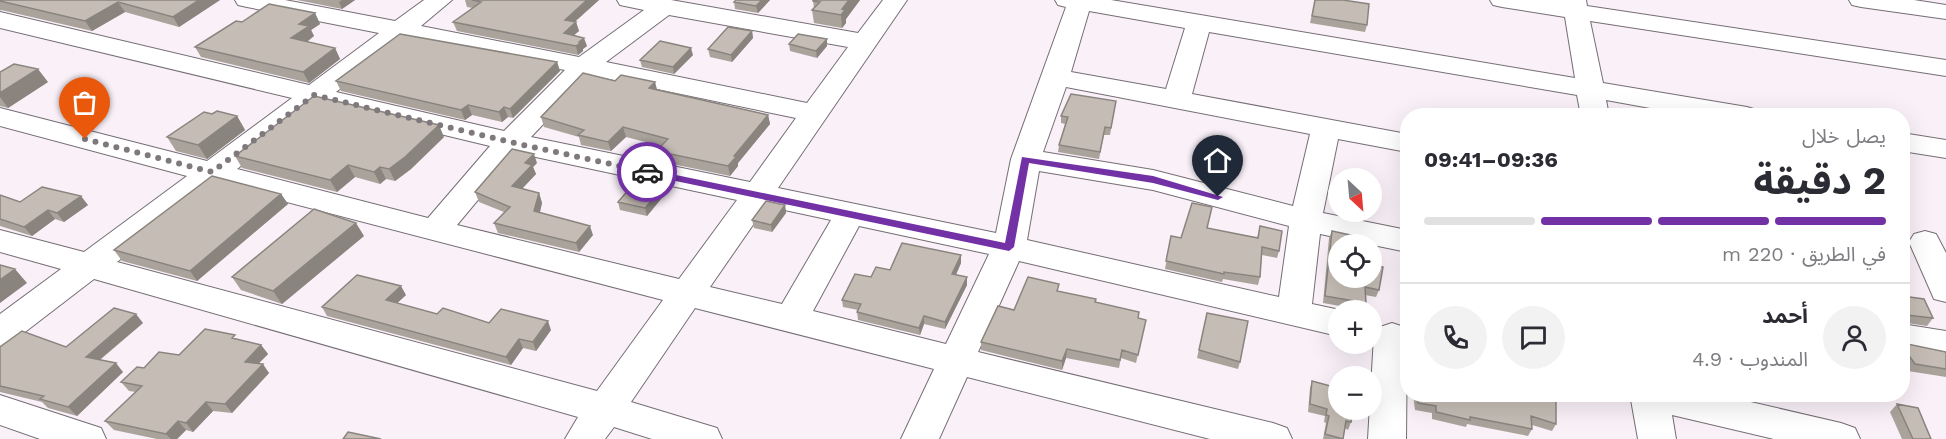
<!DOCTYPE html>
<html lang="ar">
<head>
<meta charset="utf-8">
<style>
  :root { --surface:#fff; --page:#f2f2f3; --text:#2b2b33; --muted:#7c7c81; --line:#e1e1e2; --accent:#7231a5 }
  body { margin:0; font-family:"Work Sans","Noto Sans Arabic",sans-serif; background:var(--page); color:var(--text); direction:rtl; height:100vh; display:flex; flex-direction:column; font-size:22px; white-space:nowrap }
  * { box-sizing:border-box; margin:0 }
  p { font-size:20px; color:var(--muted) }
  .icon { flex:none; width:33px; height:33px; fill:none; stroke:currentColor; stroke-width:2; stroke-linecap:round; stroke-linejoin:round }
  .map { position:relative; flex:1; overflow:hidden; direction:ltr }
  .side { position:absolute; left:1400px; top:108px; width:510px; height:294px; display:flex; flex-direction:column; background:var(--surface); border-radius:24px; box-shadow:0 6px 24px #0002; direction:rtl }
  .side>* { flex:none }
  .needle { width:39px; rotate:154deg }
  .controls { position:absolute; left:1328px; top:168px; display:grid; gap:12px }
  .controls a { display:grid; place-items:center; width:54px; height:54px; border-radius:50%; background:var(--surface); box-shadow:0 6px 24px #0002; font-size:30px }
  .pin { position:absolute; display:grid; place-items:center; width:51px; height:51px; color:#fff; margin:-62px -26px; border-radius:50% 50% 50% 0; rotate:-45deg; box-shadow:0 0 6px #0007 }
  .pin .icon { rotate:45deg }
  .courier { position:absolute; display:grid; place-items:center; width:60px; height:60px; margin:-30px; border:4px solid #7231a5; border-radius:50%; background:#fff; color:#222; box-shadow:0 2px 8px #0007 }
  .overview em { font-style:normal; font-weight:700 }
  .overview div { display:flex; flex-direction:column-reverse }
  .overview { display:flex; align-items:center; justify-content:space-between; height:102px; padding:0 24px }
  h1 { font-size:39px; font-weight:700; line-height:45px }
  .bar { display:grid; grid-template-columns:repeat(4,1fr); gap:9px 6px; align-content:center; height:72px; padding:0 24px }
  .bar i { height:8px; border-radius:4px; background:var(--line) }
  .bar .selected { background:var(--accent) }
  .bar p { grid-column:span 4 }
  .line { display:flex; align-items:center; gap:15px; padding:0 24px; border-top:2px solid var(--line) }
  .line div { flex:1 }
  .round { display:grid; place-items:center; flex:none; width:63px; height:63px; border-radius:32px; background:var(--page) }
  .map>svg:first-child { display:block }
</style>
</head>
<body>
<div class="map">
<svg width="1946" height="439" viewBox="0 0 1946 439">
  <rect width="100%" height="100%" fill="#f9f0f8"/>
  <g fill="none" stroke-linecap="round" stroke-linejoin="round">
    <g stroke="#766e75" stroke-width="2">
      <path id="minor" d="M235,0H285L395,21L424,0H452L421,26L579,57L644,10L620,5L617,0H671L858,33L883,0H907L778,188L996,233L1011,159L1066,7L1058,5L1055,0H1111L1575,78L1565,17L1502,7L1493,5L1490,0H1586L1587,6L1946,60V76L1590,21L1603,83L1747,107L1757,110L1761,116H1694L1606,100L1609,116H1581L1577,95L1209,32L1192,94L1407,134V152L1338,139L1323,213L1407,230V252L1320,234L1312,304L1340,310H1338V336L1019,261L978,352L1273,423L1287,428L1292,439H1210L967,377L939,439H901L934,369L695,308L631,402L717,428L722,439H652L614,427L605,439H565L578,417L94,279L12,342L0,346V314L61,269L0,252V230L84,252L187,176L0,126V108L207,161L292,98L0,28V12L309,85L379,33L247,7L238,5ZM1089,11L1185,28L1166,89L1071,72ZM669,15L848,47L807,103L606,62ZM405,39L565,70L504,131L336,92ZM590,75L796,118L750,182L531,137ZM1066,87L1310,134L1293,206L1153,170L1043,152ZM320,105L490,146L428,218L237,169ZM517,153L737,200L679,279L457,225ZM1039,171L1153,190L1289,226L1279,297L1027,240ZM218,184L663,300L597,391L117,262ZM766,206L831,220L782,304L710,287ZM859,226L989,254L946,344L813,311Z
        M1849,0H1914L1946,5V19L1861,7L1852,5Z
        M1902,133L1946,140V158L1902,151Z
        M1925,231L1936,234L1946,253V302L1934,299L1909,242L1914,234Z
        M1392,323L1404,327L1407,331L1406,439H1368L1374,336L1380,327Z
        M1902,324L1946,331V359L1902,350Z
        M1630,394H1716L1841,423L1855,428L1860,439H1774L1672,415L1676,439H1638Z
        M0,395L101,428L106,439H40L0,425Z"/>
    </g>
    <use href="#minor" fill="#fff" fill-rule="evenodd"/>
  </g>
  <path fill="#a9a39c" d="M0,0H220L179,27L125,12L92,31L1,10L0,11Z
    M297,0H355L342,9Z
    M465,0H599L574,22H576L579,31L574,35L587,46L583,49V51L578,55L457,31L453,22L473,8L467,7Z
    M736,0H770L758,13L735,9L734,2Z
    M813,0H860L846,19V23L842,28L814,23L812,10L814,9Z
    M1315,0L1367,25L1365,32L1310,23Z
    M315,13L320,24L311,30L314,36L307,42L335,48L340,59L309,83L201,57L195,47L242,22Z
    M752,31L753,38L732,62L710,57L708,49Z
    M827,39V46L817,58L790,51L789,44Z
    M693,55L674,74L642,67L640,60Z
    M557,62L560,71L513,118L508,117L502,122L472,115L465,120L341,91L336,81Z
    M0,72L48,82L8,108L0,106Z
    M615,81L655,82L657,89L768,115L770,124L738,163V166L730,176L658,161L656,151L661,146L626,137L611,151L581,145L579,137L544,127L541,117Z
    M1116,101L1110,135H1104L1099,159L1058,152L1059,145L1065,124L1061,123V116Z
    M212,114L237,116L245,130L207,159L176,151L167,137Z
    M444,137L411,169L395,181L386,179L380,184L355,177L337,192L242,168L235,156Z
    M537,163L533,167L536,174L522,189L539,193L542,203L540,212L593,235L579,252L498,233L494,223L504,212L479,202L475,192Z
    M670,188L647,216L620,210L618,202Z
    M281,194L288,204L197,281L122,261L114,250Z
    M0,195L20,202L88,205L64,222L55,219L32,236L0,226Z
    M785,205L786,213L772,232L754,228L752,220Z
    M1260,226L1279,251L1277,258L1262,255L1260,277L1258,285L1223,279L1222,282L1165,269L1171,236L1181,238L1207,228L1257,238Z
    M1332,231L1338,244L1379,290L1376,297L1365,295L1366,303L1363,310L1323,303L1329,238Z
    M364,236L282,304L241,290L232,277Z
    M961,255V263L956,275L967,277V285L945,329L924,324L920,335L858,320L857,312L858,310L843,307L842,300L871,277L890,270Z
    M1059,291L1095,302L1138,319L1144,329L1136,363L1121,358L1119,368L1066,358L1062,370L981,350V342L1014,310Z
    M406,295L397,303L437,314L489,323L551,330L536,351L523,348L511,365L327,316L322,307Z
    M1902,296L1933,318L1927,326L1907,323V344L1946,352V377L1908,371L1902,363Z
    M1207,313L1240,362L1238,369L1197,358Z
    M143,323L100,360L123,372L77,416L48,408L42,402L0,392V347H66Z
    M238,340L261,345L268,354L258,364L269,373L232,413L213,411L193,432L186,430L177,439H157L114,430L105,421L136,392L129,391L121,382L144,368L179,355Z
    M1312,381L1351,422L1348,430L1345,428L1343,439H1323L1326,423L1324,422L1325,416L1308,412L1310,388Z
    M1413,394H1556V424L1552,431L1532,425V429L1528,436L1467,424L1466,427L1432,419V413L1415,410Z
    M1897,404L1931,439H1902L1890,412Z"/>
  <path fill="#8a847f" d="M199,0H220L179,27L173,17Z
    M342,0H355L342,9L339,2Z
    M587,0H599L567,29L565,20Z
    M762,0H770L758,13L756,6Z
    M849,0H860L846,19V23L842,28L841,15L842,9Z
    M118,2L125,12L92,31L85,21Z
    M315,13L320,24L311,30L314,36L297,49L291,38L299,24Z
    M576,22L579,31L567,41L564,33Z
    M752,31L753,38L732,62L731,55Z
    M584,38L587,46L583,49V51L578,55L576,46Z
    M827,39V46L817,58L816,51Z
    M335,48L340,59L309,83L303,72Z
    M691,48L693,55L674,74L673,67Z
    M557,62L560,71L513,118L510,109Z
    M38,69L48,82L8,108L0,97V93Z
    M655,82L657,91L649,88Z
    M468,105L472,115L465,120L461,110Z
    M504,107L508,117L502,122L499,112Z
    M768,115L770,124L738,163V166L730,176L728,166L734,156Z
    M237,116L245,130L207,159L198,145Z
    M439,125L444,137L411,169L395,181L389,169Z
    M623,127L626,137L611,151L608,142Z
    M534,154L537,163L533,167L536,174L515,196L512,186L525,163Z
    M348,165L355,177L337,192L330,180Z
    M380,167L386,179L380,184L374,172Z
    M669,181L670,188L647,216L645,208Z
    M539,193L542,203L538,220L534,211Z
    M281,194L288,204L197,281L190,271Z
    M81,196L88,205L64,222L57,213Z
    M785,205L786,213L772,232L771,225Z
    M48,210L55,219L32,236L24,227Z
    M356,223L364,236L282,304L273,291Z
    M590,226L593,235L579,252L576,243Z
    M961,255V263L953,281L952,274Z
    M15,269L27,283L0,303V280Z
    M967,277V285L945,329V322Z
    M401,286L406,295L391,309L386,300Z
    M136,314L143,323L93,365L86,357Z
    M924,316V324L920,335L919,328Z
    M548,321L551,330L536,351L533,342Z
    M519,339L523,348L511,365L506,357Z
    M261,345L268,354L251,371L245,362Z
    M1067,349L1066,358L1062,370V361Z
    M116,363L123,372L77,416L68,407Z
    M263,364L269,373L232,413L225,404Z
    M206,402L213,411L193,432L186,423Z
    M178,421L186,430L177,439H171L166,434Z"/>
  <path fill="#c5bdb5" stroke="#8a847f" stroke-width="1.5" d="M0,0H199L173,17L118,2L85,21L0,1Z
    M472,0H587L565,20L576,22L564,33L584,38L579,42L581,43L576,46L453,22L481,2Z
    M736,0H762L756,6L734,2Z
    M813,0H849L842,9L845,10L841,15L812,10L820,2L813,1Z
    M1315,0H1343L1369,4L1367,25L1312,16Z
    M269,4L315,13L299,24L309,26L291,38L335,48L303,72L195,47L236,21L242,22Z
    M728,27L752,31L731,55L708,49Z
    M400,34L557,62L510,109L504,107L499,112L468,105L461,110L336,81Z
    M798,34L827,39L816,51L789,44Z
    M660,41L691,48L673,67L640,60Z
    M14,64L38,69L0,93V72Z
    M583,73L615,81L621,75L655,82L649,88L768,115L734,156L736,157L728,166L656,151L668,139L623,127L608,142L578,135L584,130L541,117Z
    M1071,94L1116,101L1111,128L1105,127L1100,152L1059,145L1068,117L1061,116Z
    M314,96L439,125L405,157L389,169L380,167L374,172L348,165L330,180L235,156Z
    M217,111L237,116L198,145L167,137L204,112L212,114Z
    M512,149L534,154L525,163L532,165L512,186L539,193L534,211L590,226L576,243L494,223L510,207L475,192Z
    M641,175L669,181L645,208L618,202Z
    M212,176L281,194L190,271L114,250Z
    M42,187L81,196L57,213L48,210L24,227L0,219V195L20,202Z
    M766,201L785,205L771,225L752,220Z
    M1192,203L1212,207L1207,228L1258,238L1260,226L1282,231L1279,251L1262,247L1260,277L1224,272V274L1166,261L1171,236L1181,238Z
    M314,209L356,223L273,291L232,277Z
    M1332,231L1360,237L1358,244H1338V278H1371V264L1383,267L1379,290L1365,287L1366,303L1325,296Z
    M902,243L961,255L952,274L967,277L945,322L924,316L919,328L857,312L861,304L842,300L855,274L871,277L876,267L890,270Z
    M0,265L15,269L0,280Z
    M357,275L401,286L386,300L437,314L443,308L489,323L501,309L548,321L533,342L519,339L506,357L322,307Z
    M1028,277L1059,284L1057,291L1096,299L1095,302L1139,312L1138,318L1146,320L1138,355L1122,350L1120,360L1067,349L1062,361L981,342L998,306L1014,310Z
    M1902,296L1924,299L1933,318L1907,315V344L1946,352V369L1915,364L1902,346Z
    M114,308L136,314L86,357L116,363L68,407L40,399L44,396L0,386V347L22,331L66,347Z
    M1207,313L1248,321L1240,362L1199,350Z
    M205,329L235,335L232,338L261,345L245,362L263,364L225,404L206,402L186,423L178,421L166,434L105,421L142,386L121,382L137,367L144,368L159,352L179,355Z
    M1312,381L1338,388V410H1353L1351,422L1346,421L1343,439L1325,434L1329,416L1326,415L1327,409L1310,404Z
    M1417,394H1556V424L1531,416L1532,429L1470,417V420L1436,412V406L1418,403Z
    M1897,404L1918,408L1931,439H1913Z
    M348,432L381,439H343Z"/>
  <path fill="#7231a5" d="M1022,157L1153,176L1223,197L1218,200L1153,183L1029,163L1014,247L1009,251L647,175L643,172L647,169L1005,243Z"/>
  <g fill="none" stroke-linecap="round" stroke-linejoin="round">
    <path stroke="#7f797e" stroke-width="6" stroke-dasharray="0 10.8" d="M85,139L212,172L314,95L510,142L647,172"/>
  </g>
</svg>
<div class="controls">
<a><svg class="needle" viewBox="-14 -14 28 28"><path d="M0-13l5 13h-10z" fill="#e53935"/><path d="M0 13l5-13h-10z" fill="#7c7c81"/></svg></a>
<a><svg class="icon" aria-label="locate" viewBox="0 0 24 24"><circle cx="12" cy="12" r="6"/><path d="M12 2v4M12 18v4M2 12h4M18 12h4"/></svg></a>
<a>+</a>
<a>−</a>
</div>
<div class="pin" style="left:85px;top:139px;background:#ea580c"><svg class="icon" aria-label="bag" viewBox="0 0 24 24"><path d="M5 8h14l-1 12H6zM9 8a3 3 0 0 1 6 0"/></svg></div>
<div class="pin" style="left:1218px;top:197px;background:#1f2937"><svg class="icon" aria-label="home" viewBox="0 0 24 24"><path d="M3 11l9-7 9 7M6 9v11h12V9"/></svg></div>
<div class="courier" style="left:647px;top:172px"><svg class="icon" aria-label="car" viewBox="0 0 24 24"><path d="M5 17H2v-5l4-1 3-4h7l3 4 3 1v5h-3M9 17h6M6 11h13"/><circle cx="7" cy="17" r="2"/><circle cx="17" cy="17" r="2"/></svg></div>
<section class="side">
<div class="overview"><div><h1>2 دقيقة</h1><p>يصل خلال</p></div><em>09:36–09:41</em></div>
<div class="bar"><i class="selected"></i><i class="selected"></i><i class="selected"></i><i></i><p>في الطريق · 220 m</p></div>
<div class="line" style="height:108px"><a class="round"><svg class="icon" aria-label="person" viewBox="0 0 24 24"><circle cx="12" cy="8" r="4"/><path d="M4 21q1-7 8-7t8 7"/></svg></a><div><b>أحمد</b><p>المندوب · 4.9</p></div><a class="round"><svg class="icon" aria-label="chat" viewBox="0 0 24 24"><path d="M4 5h16v11H9l-5 4z"/></svg></a><a class="round"><svg class="icon" aria-label="phone" viewBox="0 0 24 24"><path d="M5 4h4l2 5-3 2q2 4 5 5l2-3 5 2v4C11 20 4 13 5 4z"/></svg></a></div>
</section>
</div>
</body>
</html>
